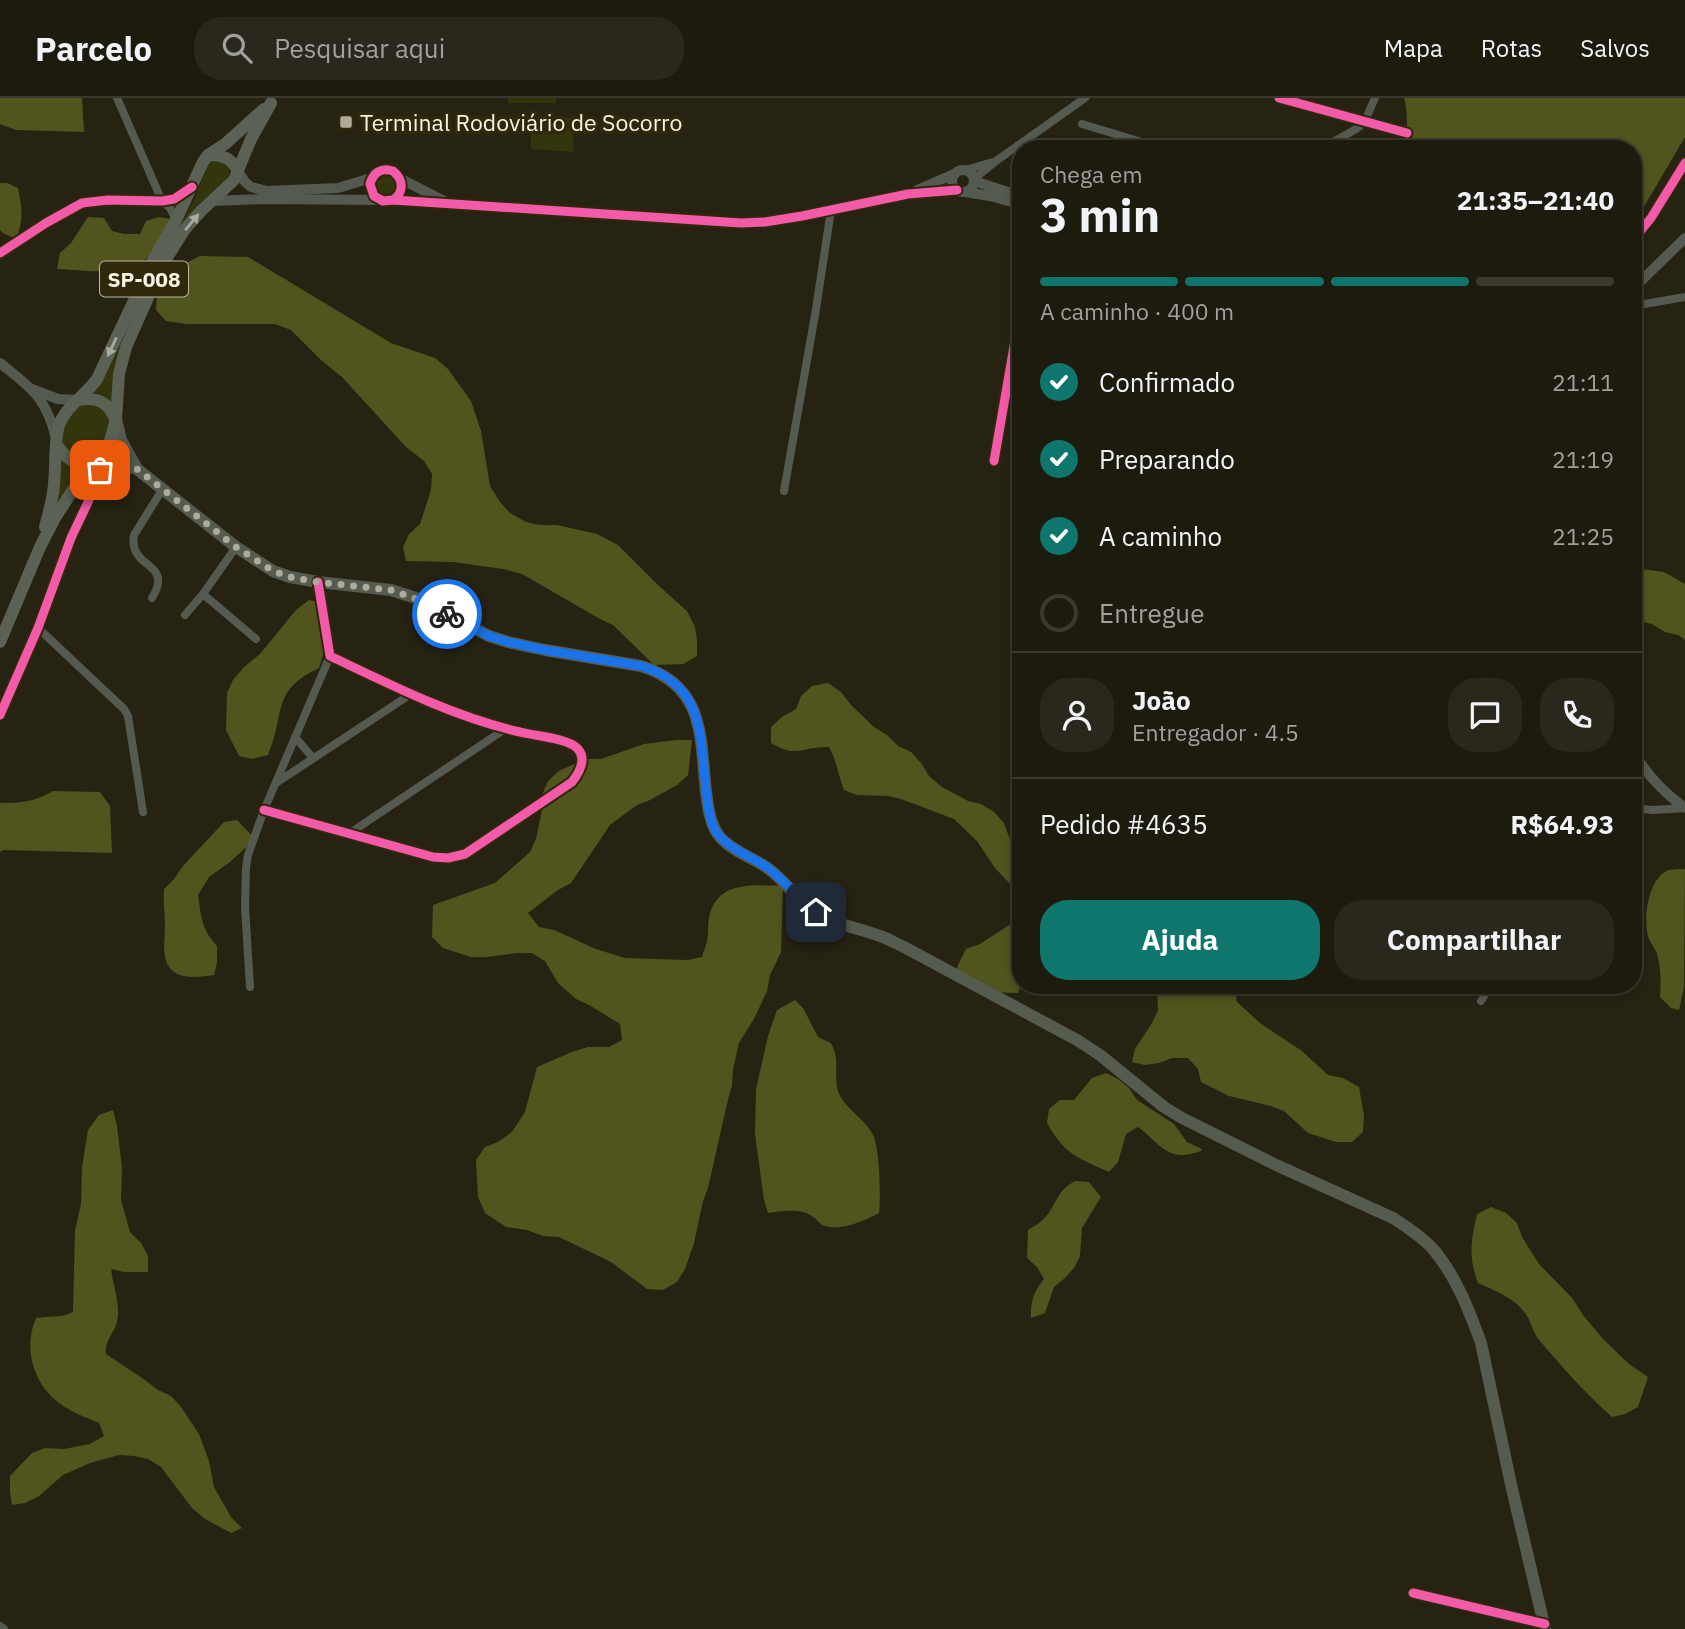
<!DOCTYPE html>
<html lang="pt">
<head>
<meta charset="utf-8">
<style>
  :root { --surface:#1d1a0e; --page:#2a271c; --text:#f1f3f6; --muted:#a0a19e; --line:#3b382e; --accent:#0f766e }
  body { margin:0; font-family:"IBM Plex Sans",sans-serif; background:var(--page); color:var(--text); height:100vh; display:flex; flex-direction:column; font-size:26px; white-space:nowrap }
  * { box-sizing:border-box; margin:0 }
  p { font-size:23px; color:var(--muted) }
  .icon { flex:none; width:38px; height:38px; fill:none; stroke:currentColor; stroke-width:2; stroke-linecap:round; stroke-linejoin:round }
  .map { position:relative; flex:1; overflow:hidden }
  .details { position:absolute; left:1012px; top:42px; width:630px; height:854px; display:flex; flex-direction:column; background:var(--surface); border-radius:28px; box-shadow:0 4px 10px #0003,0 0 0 2px var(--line) }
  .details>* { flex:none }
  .pin { position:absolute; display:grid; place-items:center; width:60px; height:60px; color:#fff; margin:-30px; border-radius:14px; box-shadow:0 4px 10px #0006 }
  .courier { position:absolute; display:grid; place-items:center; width:70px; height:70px; margin:-35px; border:5px solid #1a73e8; border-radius:50%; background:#fff; color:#222; box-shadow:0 2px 9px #0007 }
  .overview em { font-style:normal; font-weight:800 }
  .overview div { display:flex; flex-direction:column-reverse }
  .overview { display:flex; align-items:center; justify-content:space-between; height:119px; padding:0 28px }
  h1 { font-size:46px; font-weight:800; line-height:52px }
  .bar { display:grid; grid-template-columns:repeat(4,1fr); gap:10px 7px; align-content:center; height:84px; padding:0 28px }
  .bar i { height:9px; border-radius:5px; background:var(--line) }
  .bar .active { background:var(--accent) }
  .bar p { grid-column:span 4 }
  .line { display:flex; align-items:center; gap:18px; padding:0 28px; border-top:2px solid var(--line) }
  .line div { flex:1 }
  .round { display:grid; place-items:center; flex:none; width:74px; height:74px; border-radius:28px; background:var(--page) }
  ol { padding:0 28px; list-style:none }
  li { display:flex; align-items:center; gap:21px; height:77px }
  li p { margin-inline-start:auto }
  li .icon { padding:7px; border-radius:50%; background:var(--accent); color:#fff; stroke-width:4 }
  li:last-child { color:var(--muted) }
  li i { width:38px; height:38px; border:4px solid var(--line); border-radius:50% }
  .button { display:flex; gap:14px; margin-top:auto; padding:14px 28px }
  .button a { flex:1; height:80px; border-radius:28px; background:var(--accent); color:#fff; font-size:28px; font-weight:800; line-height:80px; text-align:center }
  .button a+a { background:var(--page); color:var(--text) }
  header { display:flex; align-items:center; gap:42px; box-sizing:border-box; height:98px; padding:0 35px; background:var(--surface); border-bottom:2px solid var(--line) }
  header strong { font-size:33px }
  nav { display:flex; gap:38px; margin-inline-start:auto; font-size:24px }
  .search { width:490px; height:63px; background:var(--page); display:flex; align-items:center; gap:18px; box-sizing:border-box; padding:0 24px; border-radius:28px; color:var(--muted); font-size:26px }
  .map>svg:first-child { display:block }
</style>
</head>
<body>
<header>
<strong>Parcelo</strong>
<div class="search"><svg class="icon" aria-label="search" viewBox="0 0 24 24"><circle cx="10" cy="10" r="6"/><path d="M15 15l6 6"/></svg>Pesquisar aqui</div>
<nav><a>Mapa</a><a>Rotas</a><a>Salvos</a></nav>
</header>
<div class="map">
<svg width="1685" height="1531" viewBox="0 0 1685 1531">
  <rect width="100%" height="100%" fill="#272313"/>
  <path fill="#33350c" d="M508,0H556V5H508Z
    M531,20H572L574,54L531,51Z
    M215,62L226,66C230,72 230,76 226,82L179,128L193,104L207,70L210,64Z
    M376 88a10 10 0 1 1 20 0a10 10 0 1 1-20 0Z
    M121,245H122L112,307L101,298L93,295Z
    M84,306C95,306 101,310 109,317C107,334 103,349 90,361C50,361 57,321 84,306Z
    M61,361L82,371L52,418Z"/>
  <path fill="#51541d" d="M0,0H82L84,34L16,32L0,26Z
    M1404,0H1685V39L1645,107L1633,114V51H1410C1405,34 1409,16 1404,0Z
    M0,85H7L18,90C22,110 24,122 16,141L3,135L0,132Z
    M88,119L104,120L112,133L124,136H140L146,123L159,119L171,121C164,133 157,149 148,159C130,180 83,172 57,171L60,155L71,145Z
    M200,158L248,159L391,245L435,260L448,271L471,303L481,333L490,388L500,404L510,415L526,424L539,427H557L597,436L618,447L659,488L687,513L695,529L697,542V558L683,566L654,567L613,527L600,521L522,476L503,471L453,464L406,463L403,449L409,436L420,426L431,392L432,376L424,363L406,349L342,279L321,262L291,232L275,226H187L166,223L156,212L157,189L184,166Z
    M1633,470L1664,474L1685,486V542L1678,537L1665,534L1652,526L1639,523L1633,517Z
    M309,502L322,505C326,530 328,545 319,570C270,593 286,615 268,657L252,661L239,658L226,632L227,595L233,582L244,569L260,556L296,512Z
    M828,585L841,594L851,607L874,629L887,637L898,648L911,654L921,665L929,678L942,689L968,703L981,706L994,714L1004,725L1009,739L1020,755V812L1015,791L995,770L977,743L954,721L901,701L888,698L857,697L844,692C838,677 837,663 829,649C802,648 797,661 771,645V629L782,619L796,611L801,598L812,588Z
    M676,642H692L688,677L677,687L650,702L637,707L610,727L571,785L558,792L528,815L539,829L554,832L596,851L625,860L688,862L702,859C703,854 706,849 707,843C709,834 707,825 710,815C720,782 756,787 783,788L781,854L770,877L767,893L755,919L739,945L733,971L732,987L727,1006L708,1090L703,1103L694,1145L685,1171L677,1184L663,1192L647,1191L611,1164L559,1139L543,1138L527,1132L506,1129L485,1115L478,1099L476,1062L485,1049L498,1044L512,1034L525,1014L537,969L572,954L588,949H609L622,942L620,926L589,907L576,901L558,885L545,863L532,855H517L487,859H471L443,850L432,839L433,807L495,785L530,754L536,741L542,712V697L548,683L559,673L585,661H601L644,646Z
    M53,693L100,694L110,708L112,755L3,752L0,754V705C22,705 33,704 53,693Z
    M237,722L255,741L230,764L209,779L198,797C201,819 202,832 217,848V864L214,877C195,880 169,883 165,858C163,849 165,839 165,830C165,817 163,804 164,791L174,781L183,768L224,724Z
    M1685,771L1684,889L1679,912L1671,910L1660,899C1661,885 1661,869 1657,856C1655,850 1651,846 1649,841C1642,823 1648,779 1669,772C1673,771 1680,771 1685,771Z
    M1020,820L1021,887L1018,895L984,894L955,880L958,867L966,851L980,846Z
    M1157,887H1234L1237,904L1260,925L1302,953L1328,977L1343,980L1359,989L1364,1018L1363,1034L1352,1044H1336L1308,1035L1284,1013L1271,1008L1229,998L1201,984L1198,971L1188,960H1172L1159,965L1145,967L1132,964L1135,951L1152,925L1158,912Z
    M795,902L803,910L818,939L831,945C833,950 836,955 836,961C837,971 835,983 838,993C844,1010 863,1019 872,1035C880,1048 881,1099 879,1115C864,1123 842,1133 825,1128C819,1126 818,1122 812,1118C801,1110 781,1113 768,1115L764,1102L755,1036L756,991L768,938L777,912Z
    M1106,975L1118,981L1129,990L1137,1002L1174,1026L1187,1044L1202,1051L1201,1053C1167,1065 1162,1047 1138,1029L1126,1036L1118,1064L1109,1074C1078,1060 1064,1056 1047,1025L1049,1011L1060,1002H1074L1092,980Z
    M113,1012L117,1028L122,1070L121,1102L130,1134L141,1145L148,1158V1174H124L111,1171C113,1187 121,1208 117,1224C114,1236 104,1243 106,1256L145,1282L158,1292L171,1298L181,1309L199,1336L209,1363L214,1389L231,1419L242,1430L231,1435L205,1421L192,1410L161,1369L148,1361L135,1358L119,1357L90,1365L63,1377L39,1398L25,1405L12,1407L10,1394V1378L32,1355L45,1350L64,1351L90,1346L104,1338L99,1325C85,1319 71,1314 59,1305C33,1285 23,1250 36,1220C48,1218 62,1220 73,1214L75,1133L81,1106L82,1069L88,1032L99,1017Z
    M1075,1083L1089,1084L1101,1099L1082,1130L1080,1158L1074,1170L1065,1180L1054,1189L1045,1215L1031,1220C1031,1202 1033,1195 1044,1181L1037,1169L1027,1160L1028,1132C1037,1127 1044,1122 1050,1113C1059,1099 1059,1092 1075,1083Z
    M1491,1109L1506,1115L1517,1125L1522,1139L1539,1166L1573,1201L1583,1217L1603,1241L1629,1266L1648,1279L1638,1309L1625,1316L1612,1319C1586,1296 1562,1269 1540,1243C1533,1235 1532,1226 1527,1218C1517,1201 1496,1193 1478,1185C1468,1159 1471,1143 1477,1116Z"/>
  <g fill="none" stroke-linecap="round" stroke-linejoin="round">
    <path stroke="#555a50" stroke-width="8" d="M117,0L162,103L170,110L176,122
      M1279,0L1407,35
      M1082,26L1165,51
      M1321,51L1356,31L1364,25L1375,0
      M965,72L993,64
      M974,81L996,63L1085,0
      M1633,142L1651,120L1685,65
      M0,155L46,125L82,105L108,102L162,103L174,101L190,90
      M1633,208L1685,199
      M994,363L1020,214
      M784,393L816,211L831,112
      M203,496L256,541
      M152,500C155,495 158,489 158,484C160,465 129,466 134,437L162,392
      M185,517L203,496L236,449
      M38,530L124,611L128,618L143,714
      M0,617L38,530L71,440L98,383L100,372L97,364
      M295,639L313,660
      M276,685L411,596
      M1633,710L1652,712L1685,710
      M264,712L433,759L448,760L465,756L572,684C579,675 588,661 577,650C566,640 535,638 520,634C454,619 391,587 330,558L318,484
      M350,735L505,631
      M250,889L245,809L246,770L248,757L264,712L330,558
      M1481,903L1491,887
      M1413,1495L1545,1526
      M0,1528L4,1531"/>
    <path stroke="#555a50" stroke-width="10" d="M952 83a11 11 0 1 1 22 0a11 11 0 1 1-22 0Z
      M238,73L245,84L251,89L267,93L338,90L371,80
      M401,81L446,104
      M974,83L1020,98
      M917,92L954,76
      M965,94L990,98L1020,106
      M393,102C404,94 404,82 393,73C381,69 373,75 370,86L374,98L383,103L393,102L741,125L765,124L802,118L908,96L957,92
      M213,103L263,101L378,102
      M1633,189L1642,182L1685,140
      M0,265C31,290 47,300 56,341
      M32,291L58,301L78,302
      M1633,652C1646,677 1663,694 1685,710"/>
    <path stroke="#555b4f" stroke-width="12" d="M116,321L121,342L137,371L236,449L273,473L290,479L318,484L391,492L419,501L489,538L508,544L545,552L641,568C705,588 700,638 706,694C708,709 710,727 720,739C733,754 754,760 769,771C786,784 798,803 816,814C835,827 859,830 880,838C889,841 897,846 904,849L1077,942L1100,957L1164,1009L1182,1020L1274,1066L1393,1120C1407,1129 1422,1139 1433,1151C1456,1178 1469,1212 1481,1245L1512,1391L1545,1531
      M97,364L104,362L137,371"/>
    <path stroke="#5b6255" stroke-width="12" d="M208,57C224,57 231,60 238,73
      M78,302C96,299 108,303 115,321
      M57,347C67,362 78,371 97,364
      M45,429C49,415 53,401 54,386C56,369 54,342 59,327C66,308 86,297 97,281L154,160L176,122L203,64L208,57L225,46L264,11
      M0,544L40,449L55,420L78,384L104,356L109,346L116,321L119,276L126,249L163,166L185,131L201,113L234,82L251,41L271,5"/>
    <g stroke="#2f280b" stroke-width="13">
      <path id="cycleway" d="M1279,0L1407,35
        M393,102C404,94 404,82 393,73C381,69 373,75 370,86L374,98L383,103L393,102L741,125L765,124L802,118L908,96L957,92
        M1633,142L1651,120L1685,65
        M0,155L46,125L82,105L108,102L162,103L174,101L192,89
        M994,363L1020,214
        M0,617L38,530L71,440L98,383L100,372L97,364
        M264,712L433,759L448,760L465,756L572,684C579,675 588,661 577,650C566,640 535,638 520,634C454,619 391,587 330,558L318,484
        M1413,1495L1545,1526"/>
    </g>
    <use href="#cycleway" stroke="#f35aa7" stroke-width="9"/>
  </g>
  <defs><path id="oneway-solid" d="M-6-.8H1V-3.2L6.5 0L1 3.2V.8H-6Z" transform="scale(1.75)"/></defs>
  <g fill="#aaab9c">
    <use href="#oneway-solid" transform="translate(192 124) rotate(-50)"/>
    <use href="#oneway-solid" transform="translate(112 249) rotate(115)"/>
  </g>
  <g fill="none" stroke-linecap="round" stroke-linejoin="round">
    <path stroke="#afab9a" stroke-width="7" stroke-dasharray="0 12.6" d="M100,372L97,364L104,362L137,371L236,449L273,473L290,479L318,484L391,492L419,502L447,516"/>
    <path stroke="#1a73e8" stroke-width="9" d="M447,516L489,538L508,544L545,552L641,568C704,587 700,636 706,691C707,703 708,716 713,728C723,750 750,757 768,770C785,783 799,801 816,814"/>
  </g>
  <rect fill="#afab9a" stroke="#2f280b" stroke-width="2.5" x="339" y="17" width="14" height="14" rx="3.5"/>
  <g text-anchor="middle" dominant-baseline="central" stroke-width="7" stroke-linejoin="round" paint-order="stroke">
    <rect fill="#2f280b" stroke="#bcb7a2" stroke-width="2" x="100" y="163.5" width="88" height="35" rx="5"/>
    <g font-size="21" font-weight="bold" fill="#f8f4e3">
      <text x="144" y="181">SP-008</text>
    </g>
    <g font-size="23" fill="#f8f4e3" stroke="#2f280b" text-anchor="start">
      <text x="360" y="24">Terminal Rodoviário de Socorro</text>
    </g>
  </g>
</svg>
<div class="pin" style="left:100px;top:372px;background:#ea580c"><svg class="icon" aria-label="bag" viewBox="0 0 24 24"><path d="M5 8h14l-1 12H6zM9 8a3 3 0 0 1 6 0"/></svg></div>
<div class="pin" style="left:816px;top:814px;background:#1f2937"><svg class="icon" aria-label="home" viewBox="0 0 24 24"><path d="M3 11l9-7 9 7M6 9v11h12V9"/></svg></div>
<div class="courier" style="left:447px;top:516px"><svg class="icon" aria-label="bike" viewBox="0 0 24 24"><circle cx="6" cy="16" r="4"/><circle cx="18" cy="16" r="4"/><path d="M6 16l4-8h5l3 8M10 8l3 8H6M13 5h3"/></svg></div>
<section class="details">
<div class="overview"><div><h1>3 min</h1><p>Chega em</p></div><em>21:35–21:40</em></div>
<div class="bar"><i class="active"></i><i class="active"></i><i class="active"></i><i></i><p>A caminho · 400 m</p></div>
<ol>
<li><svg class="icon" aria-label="check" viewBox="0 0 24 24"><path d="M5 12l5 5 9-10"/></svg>Confirmado<p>21:11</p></li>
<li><svg class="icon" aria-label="check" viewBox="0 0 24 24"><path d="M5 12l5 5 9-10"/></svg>Preparando<p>21:19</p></li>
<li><svg class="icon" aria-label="check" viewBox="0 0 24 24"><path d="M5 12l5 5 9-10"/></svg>A caminho<p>21:25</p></li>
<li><i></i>Entregue</li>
</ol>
<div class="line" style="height:126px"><a class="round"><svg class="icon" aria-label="person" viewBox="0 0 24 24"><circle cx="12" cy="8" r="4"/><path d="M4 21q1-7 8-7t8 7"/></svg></a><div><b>João</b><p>Entregador · 4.5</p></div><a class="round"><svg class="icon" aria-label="chat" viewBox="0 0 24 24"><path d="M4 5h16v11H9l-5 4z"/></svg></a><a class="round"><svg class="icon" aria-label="phone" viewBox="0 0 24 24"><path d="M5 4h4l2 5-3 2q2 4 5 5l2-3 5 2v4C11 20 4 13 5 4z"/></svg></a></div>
<div class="line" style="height:91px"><div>Pedido #4635</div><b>R$64.93</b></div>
<div class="button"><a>Ajuda</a><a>Compartilhar</a></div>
</section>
</div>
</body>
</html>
